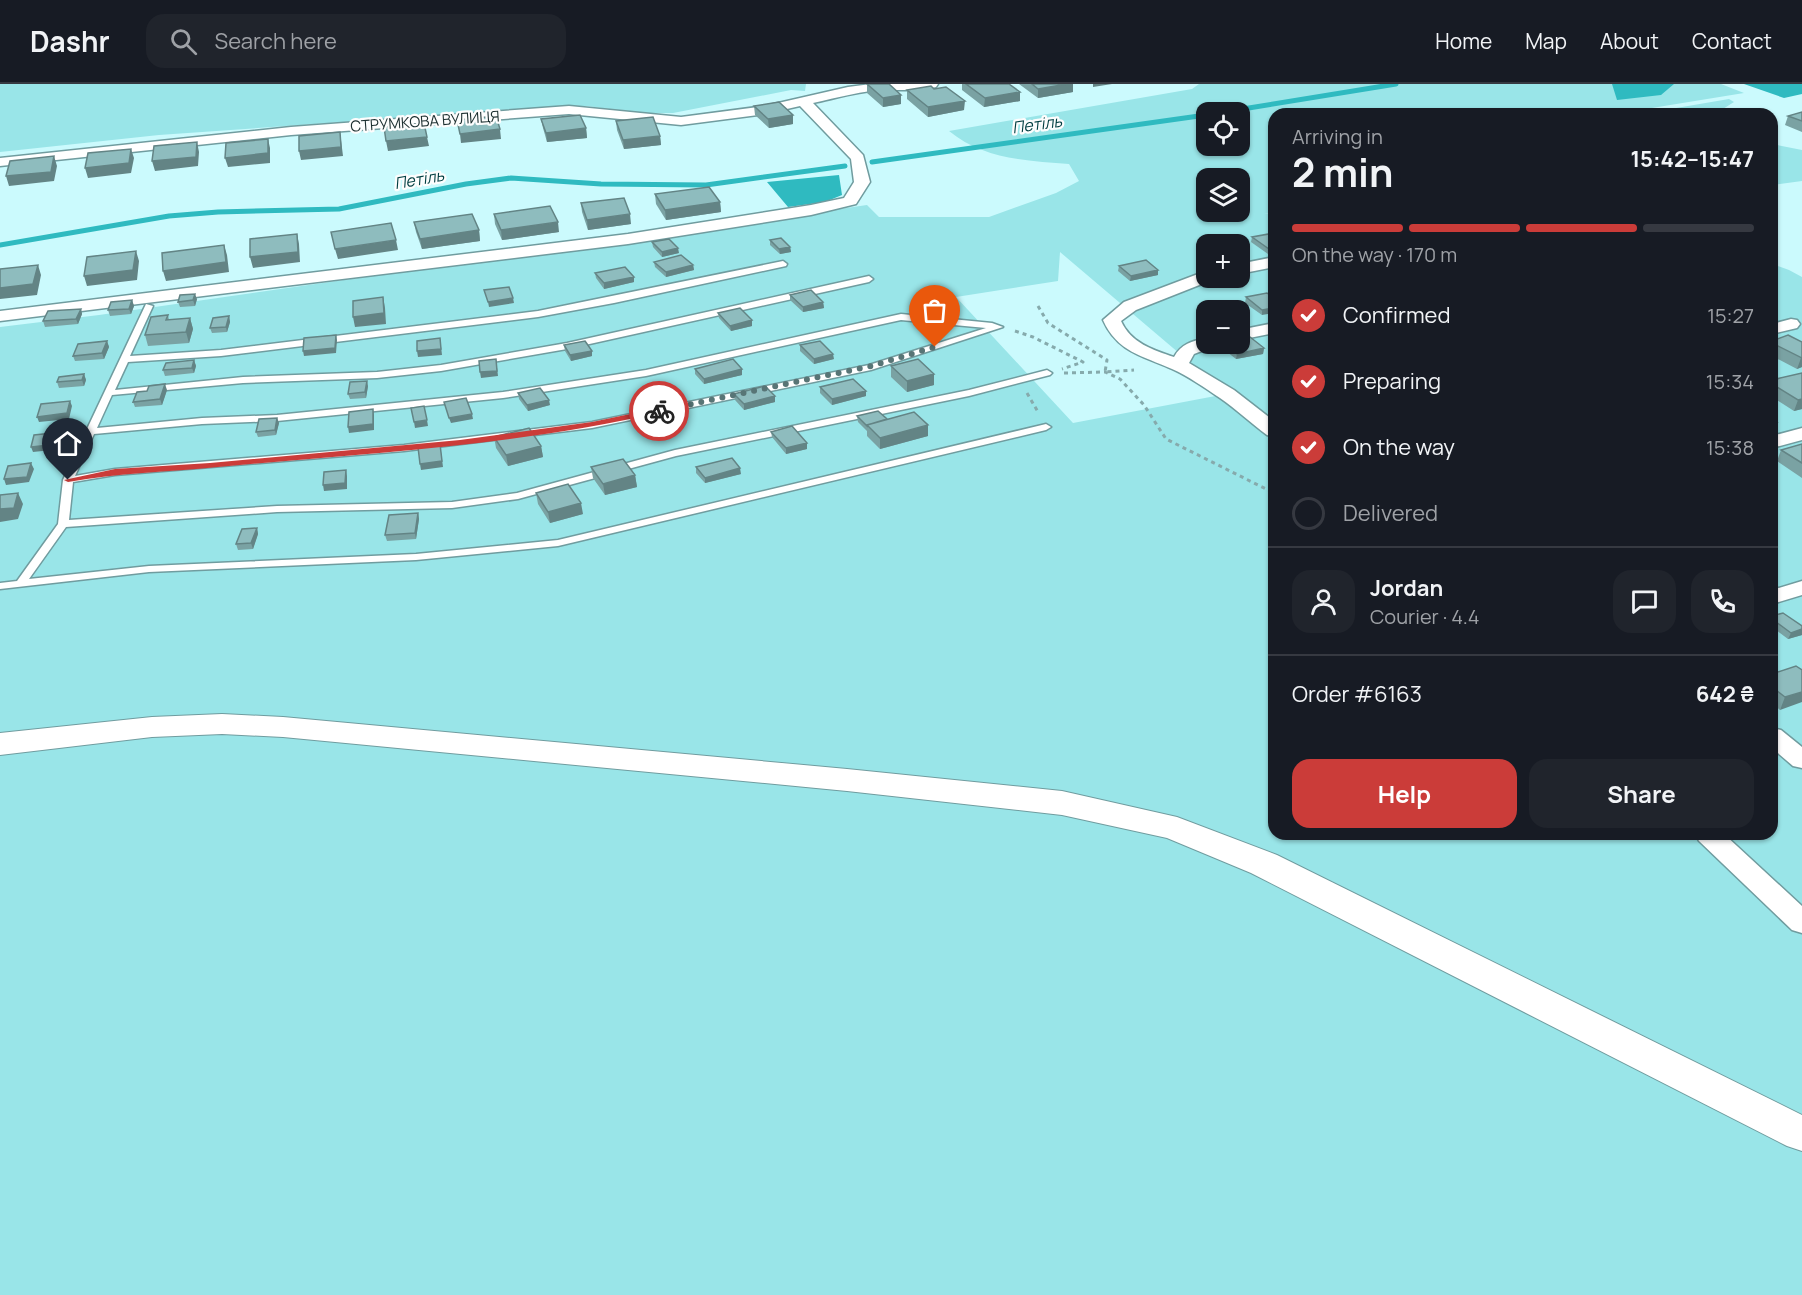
<!DOCTYPE html>
<html lang="en">
<head>
<meta charset="utf-8">
<style>
  :root { --surface:#171b24; --page:#20242c; --text:#f1f3f6; --muted:#9ea1a6; --line:#363941; --accent:#cb3c39 }
  body { margin:0; font-family:Manrope,sans-serif; background:var(--page); color:var(--text); height:100vh; display:flex; flex-direction:column; font-size:22px; white-space:nowrap }
  * { box-sizing:border-box; margin:0 }
  p { font-size:20px; color:var(--muted) }
  .icon { flex:none; width:33px; height:33px; fill:none; stroke:currentColor; stroke-width:2; stroke-linecap:round; stroke-linejoin:round }
  .map { position:relative; flex:1; overflow:hidden }
  .sheet { position:absolute; left:1268px; top:24px; width:510px; height:732px; display:flex; flex-direction:column; background:var(--surface); border-radius:18px; box-shadow:0 2px 4px #0004 }
  .sheet>* { flex:none }
  .buttons { position:absolute; left:1196px; top:18px; display:grid; gap:12px }
  .buttons a { display:grid; place-items:center; width:54px; height:54px; border-radius:12px; background:var(--surface); box-shadow:0 2px 4px #0004; font-size:30px }
  .pin { position:absolute; display:grid; place-items:center; width:51px; height:51px; color:#fff; margin:-62px -26px; border-radius:50% 50% 50% 0; rotate:-45deg; box-shadow:0 0 6px #0007 }
  .pin .icon { rotate:45deg }
  .courier { position:absolute; display:grid; place-items:center; width:60px; height:60px; margin:-30px; border:4px solid #cb3c39; border-radius:50%; background:#fff; color:#222; box-shadow:0 2px 8px #0007 }
  .head em { font-style:normal; font-weight:700 }
  .head div { display:flex; flex-direction:column-reverse }
  .head { display:flex; align-items:center; justify-content:space-between; height:102px; padding:0 24px }
  h1 { font-size:39px; font-weight:700; line-height:45px }
  .bar { display:grid; grid-template-columns:repeat(4,1fr); gap:9px 6px; align-content:center; height:72px; padding:0 24px }
  .bar i { height:8px; border-radius:4px; background:var(--line) }
  .bar .on { background:var(--accent) }
  .bar p { grid-column:span 4 }
  .line { display:flex; align-items:center; gap:15px; padding:0 24px; border-top:2px solid var(--line) }
  .line div { flex:1 }
  .round { display:grid; place-items:center; flex:none; width:63px; height:63px; border-radius:18px; background:var(--page) }
  ol { padding:0 24px; list-style:none }
  li { display:flex; align-items:center; gap:18px; height:66px }
  li p { margin-inline-start:auto }
  li .icon { padding:6px; border-radius:50%; background:var(--accent); color:#fff; stroke-width:4 }
  li:last-child { color:var(--muted) }
  li i { width:33px; height:33px; border:3px solid var(--line); border-radius:50% }
  .cta { display:flex; gap:12px; margin-top:auto; padding:12px 24px }
  .cta a { flex:1; height:69px; border-radius:18px; background:var(--accent); color:#fff; font-size:24px; font-weight:700; line-height:69px; text-align:center }
  .cta a+a { background:var(--page); color:var(--text) }
  header { display:flex; align-items:center; gap:36px; box-sizing:border-box; height:84px; padding:0 30px; background:var(--surface); border-bottom:2px solid var(--line) }
  header strong { font-size:28px }
  nav { display:flex; gap:33px; margin-inline-start:auto; font-size:21px }
  .search { width:420px; height:54px; background:var(--page); display:flex; align-items:center; gap:15px; box-sizing:border-box; padding:0 21px; border-radius:18px; color:var(--muted); font-size:22px }
  .map>svg:first-child { display:block }
</style>
</head>
<body>
<header>
<strong>Dashr</strong>
<div class="search"><svg class="icon" aria-label="search" viewBox="0 0 24 24"><circle cx="10" cy="10" r="6"/><path d="M15 15l6 6"/></svg>Search here</div>
<nav><a>Home</a><a>Map</a><a>About</a><a>Contact</a></nav>
</header>
<div class="map">
<svg width="1802" height="1211" viewBox="0 0 1802 1211">
  <rect width="100%" height="100%" fill="#cbfafd"/>
  <path fill="#99e5e8" fill-rule="evenodd" d="M0,0H806L805,7L791,6L673,29H640L587,22L514,26L159,51L0,68Z
    M1199,0H1721L1744,9L1615,30H1274L1273,128L1264,130L1273,129L1274,750H1772V180L1789,186L1802,193V1211H0V243L99,231L867,121L879,133H989L1056,109L1079,97L1069,80C1027,77 983,75 949,47L1192,5ZM1206,28H1239V62H1206ZM1206,94H1239V128H1206ZM1206,160H1239V194H1206ZM1060,168L1226,309V310L1073,339L956,213L1058,197ZM1206,226H1239V260H1206Z
    M1729,15L1734,18L1715,30H1641Z
    M1772,60L1802,66V97L1772,101Z"/>
  <path fill="#2fbac0" d="M1612,0H1674L1661,11L1617,16Z
    M1744,0H1802V10L1784,14Z
    M839,91L842,111L825,118L788,123L767,98Z"/>
  <g fill="none" stroke-linecap="round" stroke-linejoin="round">
    <path stroke="#2fbac0" stroke-width="5" d="M1224,28L1396,0
      M872,78L1206,31
      M0,161L169,132L218,128L339,125L466,100L511,94L601,100L706,101L845,82"/>
    <g stroke="#709c9f" stroke-width="3">
      <path id="service" d="M783,177L787,180L786,182L614,219L538,233L221,272L128,278L115,306L243,293L377,288L441,281L567,259L869,192L873,195L869,198L567,265L441,287L377,294L243,299L112,311L97,344L202,334L277,331L503,308L646,286L901,230L992,239L1003,243L871,286L592,344L404,367L115,391L73,398L69,436L277,422L452,418L517,409L675,366L969,306L1047,286L1052,289L1050,291L969,312L676,372L518,415L452,424L277,428L66,443L29,495L149,482L416,470L558,456L1046,340L1051,343L1046,346L558,462L416,476L149,488L0,505V499L17,497L58,440L63,396L146,220L153,222L130,272L221,266L538,227ZM901,236L986,244L869,281L592,338L404,361L115,385L75,392L94,350L202,340L277,337L503,314L646,292Z"/>
    </g>
    <g stroke="#709c9f" stroke-width="3">
      <path id="minor" d="M871,0H938L936,3C918,7 906,6 888,6C863,6 837,14 813,19L863,71L870,98L856,120L811,131L628,160L0,237V227L628,150L811,121L844,114L854,98L851,75L800,22L765,30L681,41L569,30L291,51L0,82V74L291,43L569,22L681,33L765,22L848,3Z
        M1274,173V183L1239,190V180Z
        M1206,187V194H1213L1212,196L1136,226L1121,237C1131,259 1153,266 1174,273C1181,260 1192,257 1206,254V260H1215L1212,263L1194,270L1189,279L1234,306L1274,337V353L1267,351C1251,339 1236,325 1220,314C1205,304 1188,292 1172,285C1143,272 1117,268 1103,236L1124,218Z
        M1791,235L1797,236L1800,240L1797,244L1772,250V240Z
        M1274,239V249L1239,256V246Z
        M1802,344V356L1772,364V352Z
        M1802,497V511L1772,520V506Z
        M1772,644L1781,646L1802,663V684L1793,682L1772,664Z
        M1695,750H1724L1802,822V849L1792,846L1699,757Z"/>
    </g>
    <g stroke="#709c9f" stroke-width="2">
      <path id="tertiary" d="M222,630L283,633L847,685L1062,707L1177,733L1277,771L1802,1031V1067L1787,1062L1251,789L1167,754L1062,731L847,707L283,653L222,650L152,653L0,671V649L152,633Z"/>
    </g>
    <path stroke="#86aaac" stroke-width="3" stroke-dasharray="4 4" stroke-linecap="butt" d="M1038,222L1048,239L1107,276L1105,288L1134,286
      M1015,247L1033,253L1083,278L1062,285
      M1064,289L1105,288L1120,295L1144,321L1166,355L1274,409
      M1027,309L1038,328"/>
    <use href="#service" fill="#fff" fill-rule="evenodd"/>
    <use href="#minor" fill="#fff" fill-rule="evenodd"/>
    <use href="#tertiary" fill="#fff" fill-rule="evenodd"/>
  </g>
  <path fill="#7aa2a3" d="M867,0L901,20L883,23L867,9Z
    M962,0H1009L1020,8V17L984,23L962,6Z
    M1019,0H1073V8L1038,14Z
    M907,6L964,26L928,33L907,15Z
    M754,22L793,31V40L769,44L755,31Z
    M1802,28V48L1785,41L1788,32Z
    M541,35L586,44L587,54L547,58L543,44Z
    M616,37L660,52L661,61L624,65L617,46Z
    M655,110L720,118L721,128L666,136L656,120Z
    M581,119L631,140L588,146L582,128Z
    M494,130L559,148L502,156L495,140Z
    M414,138L479,146L480,157L422,165L416,148Z
    M1274,149V169L1268,170L1251,158L1252,153Z
    M770,156L790,163L791,168L780,170L770,161Z
    M652,158L679,169L662,173L653,163Z
    M654,178L693,181L694,186L666,193L655,183Z
    M1119,182L1158,191L1130,197L1118,187Z
    M595,189L634,193V198L604,205L596,194Z
    M1267,209L1262,231L1245,219L1246,213Z
    M790,211L823,218L824,224L803,228L790,216Z
    M197,215L195,222L180,223L178,218Z
    M132,216L134,222L131,230L110,232L108,226Z
    M81,225L82,230L78,240L45,243L43,237Z
    M718,229L752,236V242L731,247L719,234Z
    M168,231L169,236L190,234L193,245L189,259L148,262L145,251Z
    M229,232L230,238L227,248L212,249L210,244Z
    M107,257L109,263L104,275L75,277L73,272Z
    M1772,257L1802,258V283L1797,285L1772,272Z
    M1223,260H1239L1264,264L1263,270L1236,275L1222,264Z
    M564,261L592,267V272L571,277L565,267Z
    M800,261L834,275L814,280L800,267Z
    M194,276L196,282L194,289L165,292L163,286Z
    M891,282L934,290V301L907,308L891,293Z
    M695,285L742,291L704,300L695,290Z
    M1802,289V325L1794,327L1772,313V296Z
    M84,290L86,296L84,302L59,304L57,298Z
    M368,302L366,314L350,315L348,310Z
    M820,303L866,307V312L832,321L820,309Z
    M167,306L162,321L135,323L133,318L147,307Z
    M518,309L550,321L528,327L519,315Z
    M734,310L775,318L744,326L735,316Z
    M857,332L887,335L928,352L880,365L867,352V347L858,338Z
    M277,334L279,339L276,351L258,353L256,348Z
    M771,348L807,365L786,370L772,353Z
    M494,353L541,362L543,373L508,382L496,364Z
    M1802,360V394L1777,377L1781,366Z
    M591,383L635,391L637,403L605,411L593,394Z
    M696,383L741,390L705,399L696,389Z
    M536,409L583,430L550,439L538,420Z
    M418,429L419,435L416,455L387,457L385,451Z
    M257,444L258,450L253,465L238,466L236,460Z
    M1772,532L1802,542V551L1788,555L1772,543Z
    M1802,586L1780,626L1772,619V590Z"/>
  <path fill="#638485" d="M1067,0H1073V8L1038,14V5Z
    M1093,0H1112L1093,3Z
    M1020,8V17L984,23L985,14Z
    M901,11V20L883,23V14Z
    M965,17L964,26L928,33V23Z
    M793,31V40L769,44L768,35Z
    M586,44L587,54L547,58L546,49Z
    M500,45L501,55L461,59L460,50Z
    M340,48L343,72L301,76L299,67Z
    M660,52L661,61L624,65L623,56Z
    M427,53L429,62L388,67L386,57Z
    M268,55L270,64V79L228,83L225,74Z
    M197,58L199,68L198,82L155,87L152,77Z
    M131,65L134,74L131,89L88,94L85,84Z
    M54,72L57,82L54,97L9,102L6,92Z
    M720,118L721,128L666,136L665,126Z
    M630,130L631,140L588,146L587,136Z
    M558,138L559,148L502,156L501,146Z
    M479,146L480,157L422,165L420,155Z
    M297,150L299,160L300,178L253,184L250,173Z
    M396,156L398,166L338,175L335,165Z
    M224,161L227,171L229,188L166,197L163,187Z
    M790,163L791,168L780,170L779,165Z
    M678,164L679,169L662,173V168Z
    M1274,164V169L1268,170L1269,165Z
    M136,167L139,177L137,196L87,202L84,192Z
    M38,181L41,191L37,211L0,215V204Z
    M693,181L694,186L666,193V188Z
    M1158,186V191L1130,197L1131,192Z
    M634,193V198L604,205V199Z
    M195,210L197,215L195,222L193,216Z
    M383,213L385,224L386,240L355,243L353,233Z
    M513,214L514,219L489,223L488,218Z
    M132,216L134,222L131,230L129,225Z
    M823,218L824,224L803,228V223Z
    M1274,224V229L1262,231V226Z
    M81,225L82,230L78,240L76,235Z
    M229,232L230,238L227,248L226,243Z
    M190,234L193,245L189,259L186,248Z
    M752,236V242L731,247L730,242Z
    M336,251L337,256L336,269L304,272L303,267Z
    M440,254L442,271L418,273L417,267Z
    M107,257L109,263L104,275L102,269Z
    M1264,264L1263,270L1236,275L1237,270Z
    M592,267V272L571,277L570,271Z
    M833,270L834,275L814,280V275Z
    M1801,274H1802V283L1797,285Z
    M496,275L498,292L481,294L480,288Z
    M194,276L196,282L194,289L192,284Z
    M742,285V291L704,300V295Z
    M84,290L86,296L84,302L82,296Z
    M934,290V301L907,308V297Z
    M367,297L368,302L366,314L365,308Z
    M165,300L167,306L162,321L160,315Z
    M866,307V312L832,321V315Z
    M775,312V318L744,326V320Z
    M1802,315V325L1794,327L1798,316Z
    M549,316L550,321L528,327L527,321Z
    M70,317L72,322L69,335L39,338L37,333Z
    M373,325L374,331V346L349,349L348,343Z
    M472,330L473,335L451,339L449,334Z
    M277,334L279,339L276,351L275,346Z
    M427,336L428,342L415,344L414,338Z
    M1777,338L1775,343L1772,344V339Z
    M928,341V352L880,365V354Z
    M62,348L64,353L61,365L33,368L31,363Z
    M807,359V365L786,370V364Z
    M440,360L443,383L421,386L420,380Z
    M541,362L543,373L508,382L506,371Z
    M31,379L34,385L29,398L6,401L4,395Z
    M740,384L741,390L705,399V394Z
    M346,386L347,392V405L324,407L323,401Z
    M1776,389L1774,395L1772,396V391Z
    M635,391L637,403L605,411L603,400Z
    M18,409L23,420L18,435L0,438V425Z
    M581,419L583,430L550,439L548,428Z
    M418,429L419,435L416,455L415,449Z
    M257,444L258,450L253,465L251,459Z
    M1802,545V551L1788,555L1791,549Z
    M1802,608V618L1780,626L1785,613Z"/>
  <path fill="#8ebcbe" stroke="#638485" stroke-width="1.5" d="M867,0H889L901,11L883,14Z
    M966,0H1009L1020,8L985,14Z
    M1032,0H1067L1038,5Z
    M931,2L934,5L946,3L965,17L928,23L907,6Z
    M779,18L793,31L768,35L754,22Z
    M1802,28V37L1788,32Z
    M580,31L586,44L546,49L541,35Z
    M496,32L500,45L460,50L457,36Z
    M653,33L660,52L623,56L616,37Z
    M424,39L427,53L386,57L384,43Z
    M340,48L341,63L299,67V52Z
    M268,55V69L225,74L226,59Z
    M197,58L196,73L152,77L154,62Z
    M131,65L129,79L85,84L88,69Z
    M54,72L51,88L6,92L10,77Z
    M709,103L720,118L665,126L655,110Z
    M624,114L630,130L587,136L581,119Z
    M550,122L558,138L501,146L494,130Z
    M472,130L479,146L420,155L414,138Z
    M391,139L396,156L335,165L331,148Z
    M1274,149V164L1269,165L1252,153Z
    M297,150L298,168L250,173V155Z
    M781,154L790,163L779,165L770,156Z
    M669,155L678,164L662,168L652,158Z
    M224,161L226,178L163,187L162,169Z
    M136,167L133,186L84,192L87,173Z
    M681,171L693,181L666,188L654,178Z
    M1146,176L1158,186L1131,192L1119,182Z
    M38,181L33,200L0,204V185Z
    M625,183L634,193L604,199L595,189Z
    M509,203L513,214L488,218L484,206Z
    M811,206L823,218L803,223L790,211Z
    M1267,209L1274,214V224L1262,226L1246,213Z
    M195,210L193,216L178,218L180,211Z
    M383,213L384,229L353,233V217Z
    M132,216L129,225L108,226L111,218Z
    M740,224L752,236L730,242L718,229Z
    M81,225L76,235L43,237L48,227Z
    M168,231L166,236L190,234L186,248L145,251L151,233Z
    M229,232L226,243L210,244L213,234Z
    M336,251L335,264L303,267L304,254Z
    M1788,251L1802,258V274L1772,259V257Z
    M1250,253L1264,264L1237,270L1224,260H1239V255Z
    M440,254L441,265L417,267V257Z
    M107,257L102,269L73,272L78,260Z
    M585,257L592,267L570,271L564,261Z
    M820,257L833,270L814,275L800,261Z
    M496,275L497,287L480,288L479,277Z
    M733,275L742,285L704,295L695,285Z
    M918,275L934,290L907,297L891,282Z
    M194,276L192,284L163,286L166,279Z
    M1802,289V315L1798,316L1772,300V296Z
    M84,290L82,296L57,298L59,293Z
    M853,295L866,307L832,315L820,303Z
    M367,297L365,308L348,310L350,298Z
    M165,300L160,315L133,318L137,308L147,307L149,302Z
    M765,302L775,312L744,320L734,310Z
    M540,304L549,316L527,321L518,309Z
    M466,314L472,330L449,334L444,318Z
    M70,317L67,329L37,333L41,320Z
    M424,322L427,336L414,338L411,324Z
    M373,325V340L348,343L349,328Z
    M878,327L887,335L867,341V342L857,332Z
    M914,328L928,341L880,354L867,341Z
    M277,334L275,346L256,348L259,335Z
    M1772,334L1777,338L1772,339Z
    M792,342L807,359L786,364L771,348Z
    M529,344L541,362L506,371L494,353Z
    M62,348L59,360L31,363L34,351Z
    M440,360L442,377L420,380L418,363Z
    M1802,360V379L1781,366Z
    M732,374L740,384L705,394L696,383Z
    M623,375L635,391L603,400L591,383Z
    M31,379L27,393L4,395L8,382Z
    M346,386L345,399L323,401L324,388Z
    M568,400L581,419L548,428L536,409Z
    M18,409L14,424L0,425V411Z
    M418,429L415,449L385,451L389,431Z
    M257,444L251,459L236,460L242,445Z
    M1783,529L1802,542V545L1791,549L1772,535V532Z
    M1796,582L1802,586V608L1785,613L1772,603V590Z"/>
  <path fill="#cb3c39" d="M659,324L663,327L662,328C517,362 366,369 218,383C168,388 118,389 68,398L64,396L115,385L210,379L460,356L592,338Z"/>
  <g fill="none" stroke-linecap="round" stroke-linejoin="round">
    <path stroke="#587576" stroke-width="6" stroke-dasharray="0 10.8" d="M659,327L871,282L935,263"/>
  </g>
  <g text-anchor="middle" dominant-baseline="central" stroke-width="4.5" stroke-linejoin="round" paint-order="stroke">
    <g font-size="15" fill="#1a2d2e" stroke="#fdfdfd">
      <text transform="translate(425 37) rotate(-4)">СТРУМКОВА ВУЛИЦЯ</text>
    </g>
    <g font-size="16" font-style="italic" fill="#003e41" stroke="#fdfdfd">
      <text transform="translate(1037 40) rotate(-8)">Петіль</text>
      <text transform="translate(419 95) rotate(-10)">Петіль</text>
    </g>
  </g>
</svg>
<div class="buttons">
<a><svg class="icon" aria-label="locate" viewBox="0 0 24 24"><circle cx="12" cy="12" r="6"/><path d="M12 2v4M12 18v4M2 12h4M18 12h4"/></svg></a>
<a><svg class="icon" aria-label="layers" viewBox="0 0 24 24"><path d="M12 4l9 5-9 5-9-5zM3 14l9 5 9-5"/></svg></a>
<a>+</a>
<a>−</a>
</div>
<div class="pin" style="left:935px;top:263px;background:#ea580c"><svg class="icon" aria-label="bag" viewBox="0 0 24 24"><path d="M5 8h14l-1 12H6zM9 8a3 3 0 0 1 6 0"/></svg></div>
<div class="pin" style="left:68px;top:396px;background:#1f2937"><svg class="icon" aria-label="home" viewBox="0 0 24 24"><path d="M3 11l9-7 9 7M6 9v11h12V9"/></svg></div>
<div class="courier" style="left:659px;top:327px"><svg class="icon" aria-label="bike" viewBox="0 0 24 24"><circle cx="6" cy="16" r="4"/><circle cx="18" cy="16" r="4"/><path d="M6 16l4-8h5l3 8M10 8l3 8H6M13 5h3"/></svg></div>
<section class="sheet">
<div class="head"><div><h1>2 min</h1><p>Arriving in</p></div><em>15:42–15:47</em></div>
<div class="bar"><i class="on"></i><i class="on"></i><i class="on"></i><i></i><p>On the way · 170 m</p></div>
<ol>
<li><svg class="icon" aria-label="check" viewBox="0 0 24 24"><path d="M5 12l5 5 9-10"/></svg>Confirmed<p>15:27</p></li>
<li><svg class="icon" aria-label="check" viewBox="0 0 24 24"><path d="M5 12l5 5 9-10"/></svg>Preparing<p>15:34</p></li>
<li><svg class="icon" aria-label="check" viewBox="0 0 24 24"><path d="M5 12l5 5 9-10"/></svg>On the way<p>15:38</p></li>
<li><i></i>Delivered</li>
</ol>
<div class="line" style="height:108px"><a class="round"><svg class="icon" aria-label="person" viewBox="0 0 24 24"><circle cx="12" cy="8" r="4"/><path d="M4 21q1-7 8-7t8 7"/></svg></a><div><b>Jordan</b><p>Courier · 4.4</p></div><a class="round"><svg class="icon" aria-label="chat" viewBox="0 0 24 24"><path d="M4 5h16v11H9l-5 4z"/></svg></a><a class="round"><svg class="icon" aria-label="phone" viewBox="0 0 24 24"><path d="M5 4h4l2 5-3 2q2 4 5 5l2-3 5 2v4C11 20 4 13 5 4z"/></svg></a></div>
<div class="line" style="height:78px"><div>Order #6163</div><b>642 ₴</b></div>
<div class="cta"><a>Help</a><a>Share</a></div>
</section>
</div>
</body>
</html>
